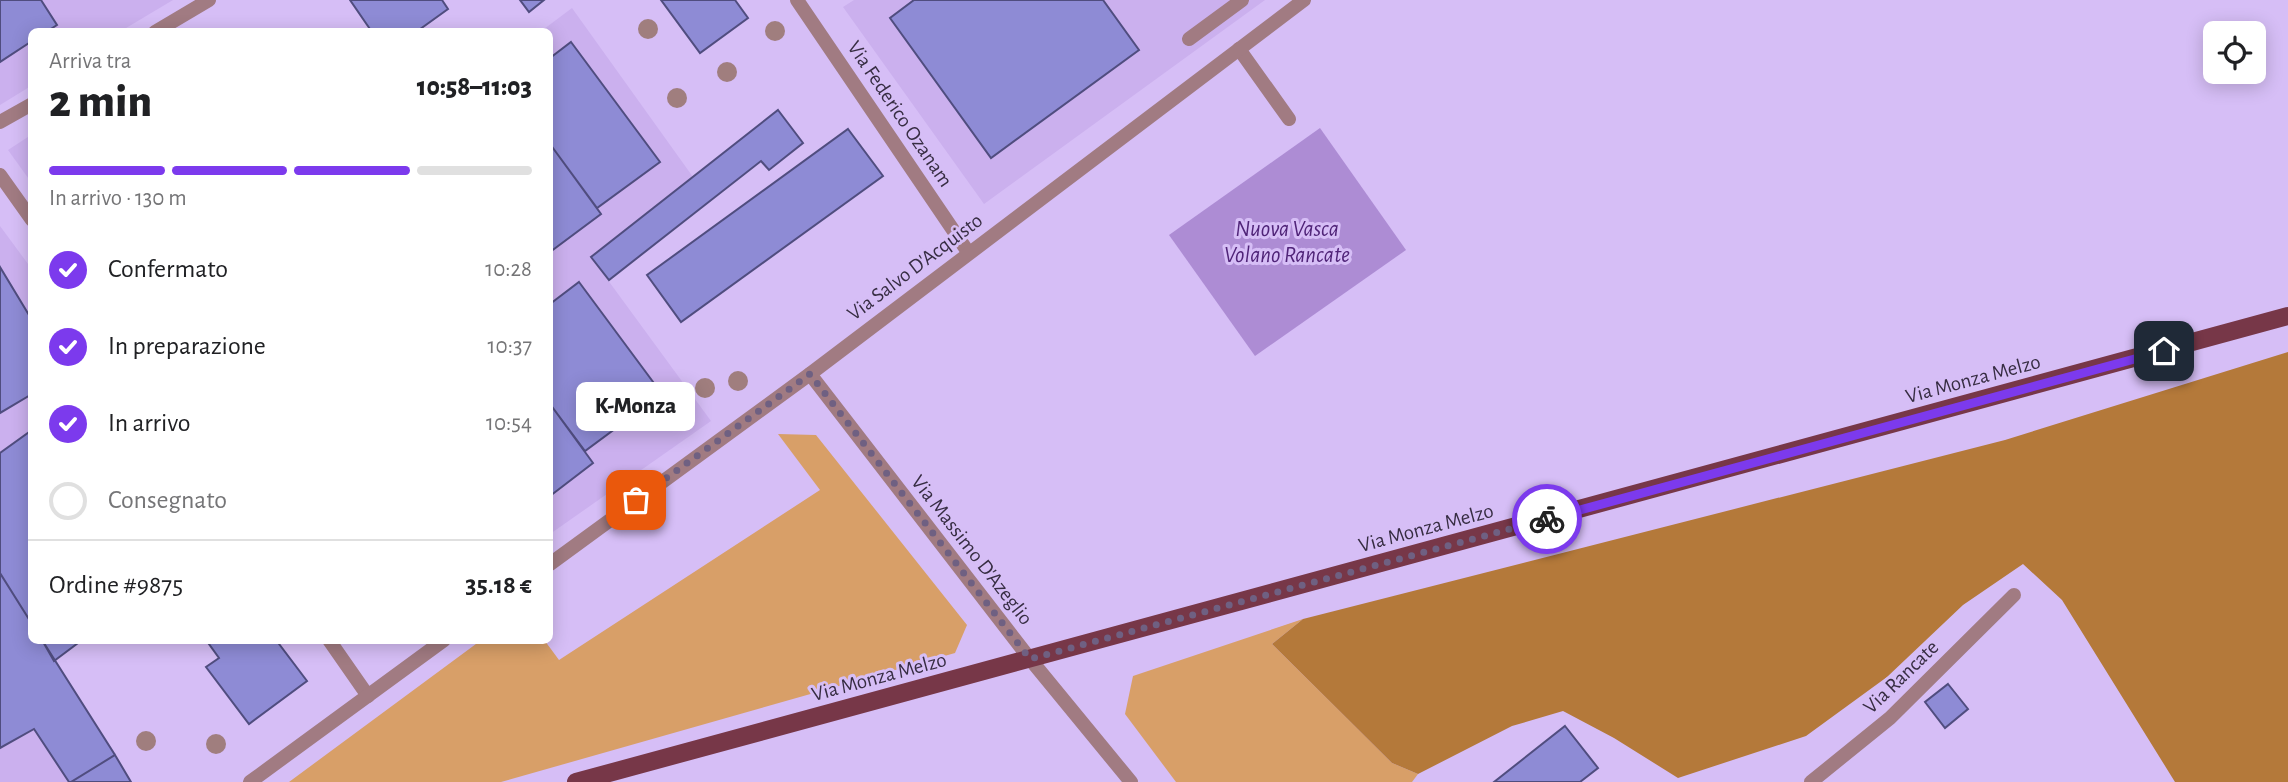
<!DOCTYPE html>
<html lang="it">
<head>
<meta charset="utf-8">
<style>
  :root { --surface:#fff; --page:#f2f2f2; --text:#202124; --muted:#757577; --line:#e0e0e0; --accent:#7c3aed }
  body { margin:0; font-family:"Alegreya Sans",sans-serif; background:var(--page); color:var(--text); height:100vh; display:flex; flex-direction:column; font-size:26px; white-space:nowrap }
  * { box-sizing:border-box; margin:0 }
  p { font-size:23px; color:var(--muted) }
  .icon { flex:none; width:38px; height:38px; fill:none; stroke:currentColor; stroke-width:2; stroke-linecap:round; stroke-linejoin:round }
  .map { position:relative; flex:1; overflow:hidden }
  .sheet { position:absolute; left:28px; top:28px; width:525px; height:616px; display:flex; flex-direction:column; background:var(--surface); border-radius:10px; box-shadow:0 4px 18px #0003 }
  .sheet>* { flex:none }
  .fabs { position:absolute; left:2203px; top:21px; display:grid; gap:14px }
  .fabs a { display:grid; place-items:center; width:63px; height:63px; border-radius:10px; background:var(--surface); box-shadow:0 4px 18px #0003; font-size:35px }
  .pin { position:absolute; display:grid; place-items:center; width:60px; height:60px; color:#fff; margin:-30px; border-radius:14px; box-shadow:0 4px 10px #0006 }
  .courier { position:absolute; display:grid; place-items:center; width:70px; height:70px; margin:-35px; border:5px solid #7c3aed; border-radius:50%; background:#fff; color:#222; box-shadow:0 2px 9px #0007 }
  .bubble { position:absolute; height:49px; border-radius:10px; background:var(--surface); box-shadow:0 4px 18px #0003; font-size:23px; font-weight:800; line-height:49px; text-align:center }
  .headline em { font-style:normal; font-weight:800 }
  .headline div { display:flex; flex-direction:column-reverse }
  .headline { display:flex; align-items:center; justify-content:space-between; height:119px; padding:0 21px }
  h1 { font-size:46px; font-weight:800; line-height:52px }
  .bar { display:grid; grid-template-columns:repeat(4,1fr); gap:10px 7px; align-content:center; height:84px; padding:0 21px }
  .bar i { height:9px; border-radius:5px; background:var(--line) }
  .bar .on { background:var(--accent) }
  .bar p { grid-column:span 4 }
  .line { display:flex; align-items:center; gap:18px; padding:0 21px; border-top:2px solid var(--line) }
  .line div { flex:1 }
  ol { padding:0 21px; list-style:none }
  li { display:flex; align-items:center; gap:21px; height:77px }
  li p { margin-inline-start:auto }
  li .icon { padding:7px; border-radius:50%; background:var(--accent); color:#fff; stroke-width:4 }
  li:last-child { color:var(--muted) }
  li i { width:38px; height:38px; border:4px solid var(--line); border-radius:50% }
  .map>svg:first-child { display:block }
</style>
</head>
<body>
<div class="map">
<svg width="2288" height="782" viewBox="0 0 2288 782">
  <rect width="100%" height="100%" fill="#d6bef6"/>
  <path fill="#cbb0ee" d="M0,0H173L121,31L32,32L31,86L0,105Z
    M854,0H1265L984,204L843,7Z
    M572,8L693,177L591,257L711,421L550,534V32H540Z
    M31,135V182L8,150Z
    M0,226L31,268L32,640L82,641L54,661L131,782H0Z"/>
  <path fill="#d89f68" d="M778,434L816,435L967,625L955,653L501,782H289L480,641H545L559,660L820,490Z
    M1303,619L1272,644L1392,763L1418,774L1412,782H1176L1125,714L1133,676Z"/>
  <path fill="#b4793a" d="M2288,352V782H2175L2062,600L2023,564L1963,605L1887,677L1806,736L1678,778L1614,738L1563,711L1512,726L1418,774L1392,763L1272,644L1303,619L2005,440Z"/>
  <path fill="#ad8cd4" d="M1320,128L1406,250L1255,356L1169,235Z"/>
  <path fill="#8e8bd5" stroke="#504d7f" stroke-width="2" d="M0,0H41L57,25L46,32H32V41L0,62Z
    M350,0H442L448,9L416,32H372Z
    M520,0H544L529,12Z
    M661,0H735L748,18L700,53Z
    M914,0H1103L1139,50L991,158L890,18Z
    M571,42L660,162L597,208L550,144V58Z
    M778,110L803,143L769,170L761,161L609,280L591,257Z
    M848,129L883,176L681,322L647,275Z
    M550,144L601,214L550,252Z
    M0,267L32,320V394L0,413Z
    M579,282L662,394L585,451L550,404V304Z
    M550,404L593,463L550,496Z
    M32,430V624L0,573V453Z
    M0,573L32,624V640H42L115,755L71,782H69L34,729L0,748Z
    M42,640H82L54,661Z
    M213,640H276L307,681L249,724L206,667L219,658L209,644Z
    M1948,684L1968,709L1945,728L1925,702Z
    M1565,726L1598,768L1580,782H1494Z
    M115,755L131,782H71Z"/>
  <g fill="none" stroke-linecap="round" stroke-linejoin="round">
    <path stroke="#a17b82" stroke-width="14" d="M1189,39L1242,0
      M1239,49L1289,119"/>
    <path stroke="#a17b82" stroke-width="14" d="M797,0L968,252
      M155,32L209,0
      M0,122L32,104
      M0,175L32,220
      M810,374L1030,659L1131,782
      M329,640L368,696
      M1811,782L1890,718L2014,595"/>
    <path stroke="#a17b82" stroke-width="14" d="M550,564L810,374L1304,0
      M250,782L444,640"/>
    <path stroke="#773748" stroke-width="18" d="M576,782L2288,316"/>
  </g>
  <g fill="#a07e7e">
    <circle cx="648" cy="29" r="10"/>
    <circle cx="775" cy="31" r="10"/>
    <circle cx="727" cy="72" r="10"/>
    <circle cx="677" cy="98" r="10"/>
    <circle cx="738" cy="381" r="10"/>
    <circle cx="705" cy="388" r="10"/>
    <circle cx="146" cy="741" r="10"/>
    <circle cx="216" cy="744" r="10"/>
  </g>
  <g fill="none" stroke-linecap="round" stroke-linejoin="round">
    <path stroke="#6f6082" stroke-width="7" stroke-dasharray="0 12.6" d="M636,500L810,374L1030,659L1547,519"/>
    <path stroke="#7c3aed" stroke-width="9" d="M1547,519L2164,351"/>
  </g>
  <g text-anchor="middle" dominant-baseline="central" stroke-width="6" stroke-linejoin="round" paint-order="stroke">
    <g font-size="21" fill="#372d43" stroke="#d6bef6">
      <text transform="translate(900 114) rotate(56)">Via Federico Ozanam</text>
      <text transform="translate(915 267) rotate(-37)">Via Salvo D'Acquisto</text>
      <text transform="translate(1973 379) rotate(-15)">Via Monza Melzo</text>
      <text transform="translate(1426 528) rotate(-15)">Via Monza Melzo</text>
      <text transform="translate(972 550) rotate(52)">Via Massimo D'Azeglio</text>
      <text transform="translate(879 677) rotate(-15)">Via Monza Melzo</text>
      <text transform="translate(1901 677) rotate(-44)">Via Rancate</text>
    </g>
    <g font-size="23" font-style="italic" fill="#502478" stroke="#d6bef6">
      <text x="1287" y="229">Nuova Vasca<tspan x="1287" dy="26">Volano Rancate</tspan></text>
    </g>
  </g>
</svg>
<div class="fabs">
<a><svg class="icon" aria-label="locate" viewBox="0 0 24 24"><circle cx="12" cy="12" r="6"/><path d="M12 2v4M12 18v4M2 12h4M18 12h4"/></svg></a>
</div>
<div class="pin" style="left:636px;top:500px;background:#ea580c"><svg class="icon" aria-label="bag" viewBox="0 0 24 24"><path d="M5 8h14l-1 12H6zM9 8a3 3 0 0 1 6 0"/></svg></div>
<div class="pin" style="left:2164px;top:351px;background:#1f2937"><svg class="icon" aria-label="home" viewBox="0 0 24 24"><path d="M3 11l9-7 9 7M6 9v11h12V9"/></svg></div>
<div class="courier" style="left:1547px;top:519px"><svg class="icon" aria-label="bike" viewBox="0 0 24 24"><circle cx="6" cy="16" r="4"/><circle cx="18" cy="16" r="4"/><path d="M6 16l4-8h5l3 8M10 8l3 8H6M13 5h3"/></svg></div>
<div class="bubble" style="left:576px;top:382px;width:119px">K-Monza</div>
<section class="sheet">
<div class="headline"><div><h1>2 min</h1><p>Arriva tra</p></div><em>10:58–11:03</em></div>
<div class="bar"><i class="on"></i><i class="on"></i><i class="on"></i><i></i><p>In arrivo · 130 m</p></div>
<ol>
<li><svg class="icon" aria-label="check" viewBox="0 0 24 24"><path d="M5 12l5 5 9-10"/></svg>Confermato<p>10:28</p></li>
<li><svg class="icon" aria-label="check" viewBox="0 0 24 24"><path d="M5 12l5 5 9-10"/></svg>In preparazione<p>10:37</p></li>
<li><svg class="icon" aria-label="check" viewBox="0 0 24 24"><path d="M5 12l5 5 9-10"/></svg>In arrivo<p>10:54</p></li>
<li><i></i>Consegnato</li>
</ol>
<div class="line" style="height:91px"><div>Ordine #9875</div><b>35.18 €</b></div>
</section>
</div>
</body>
</html>
